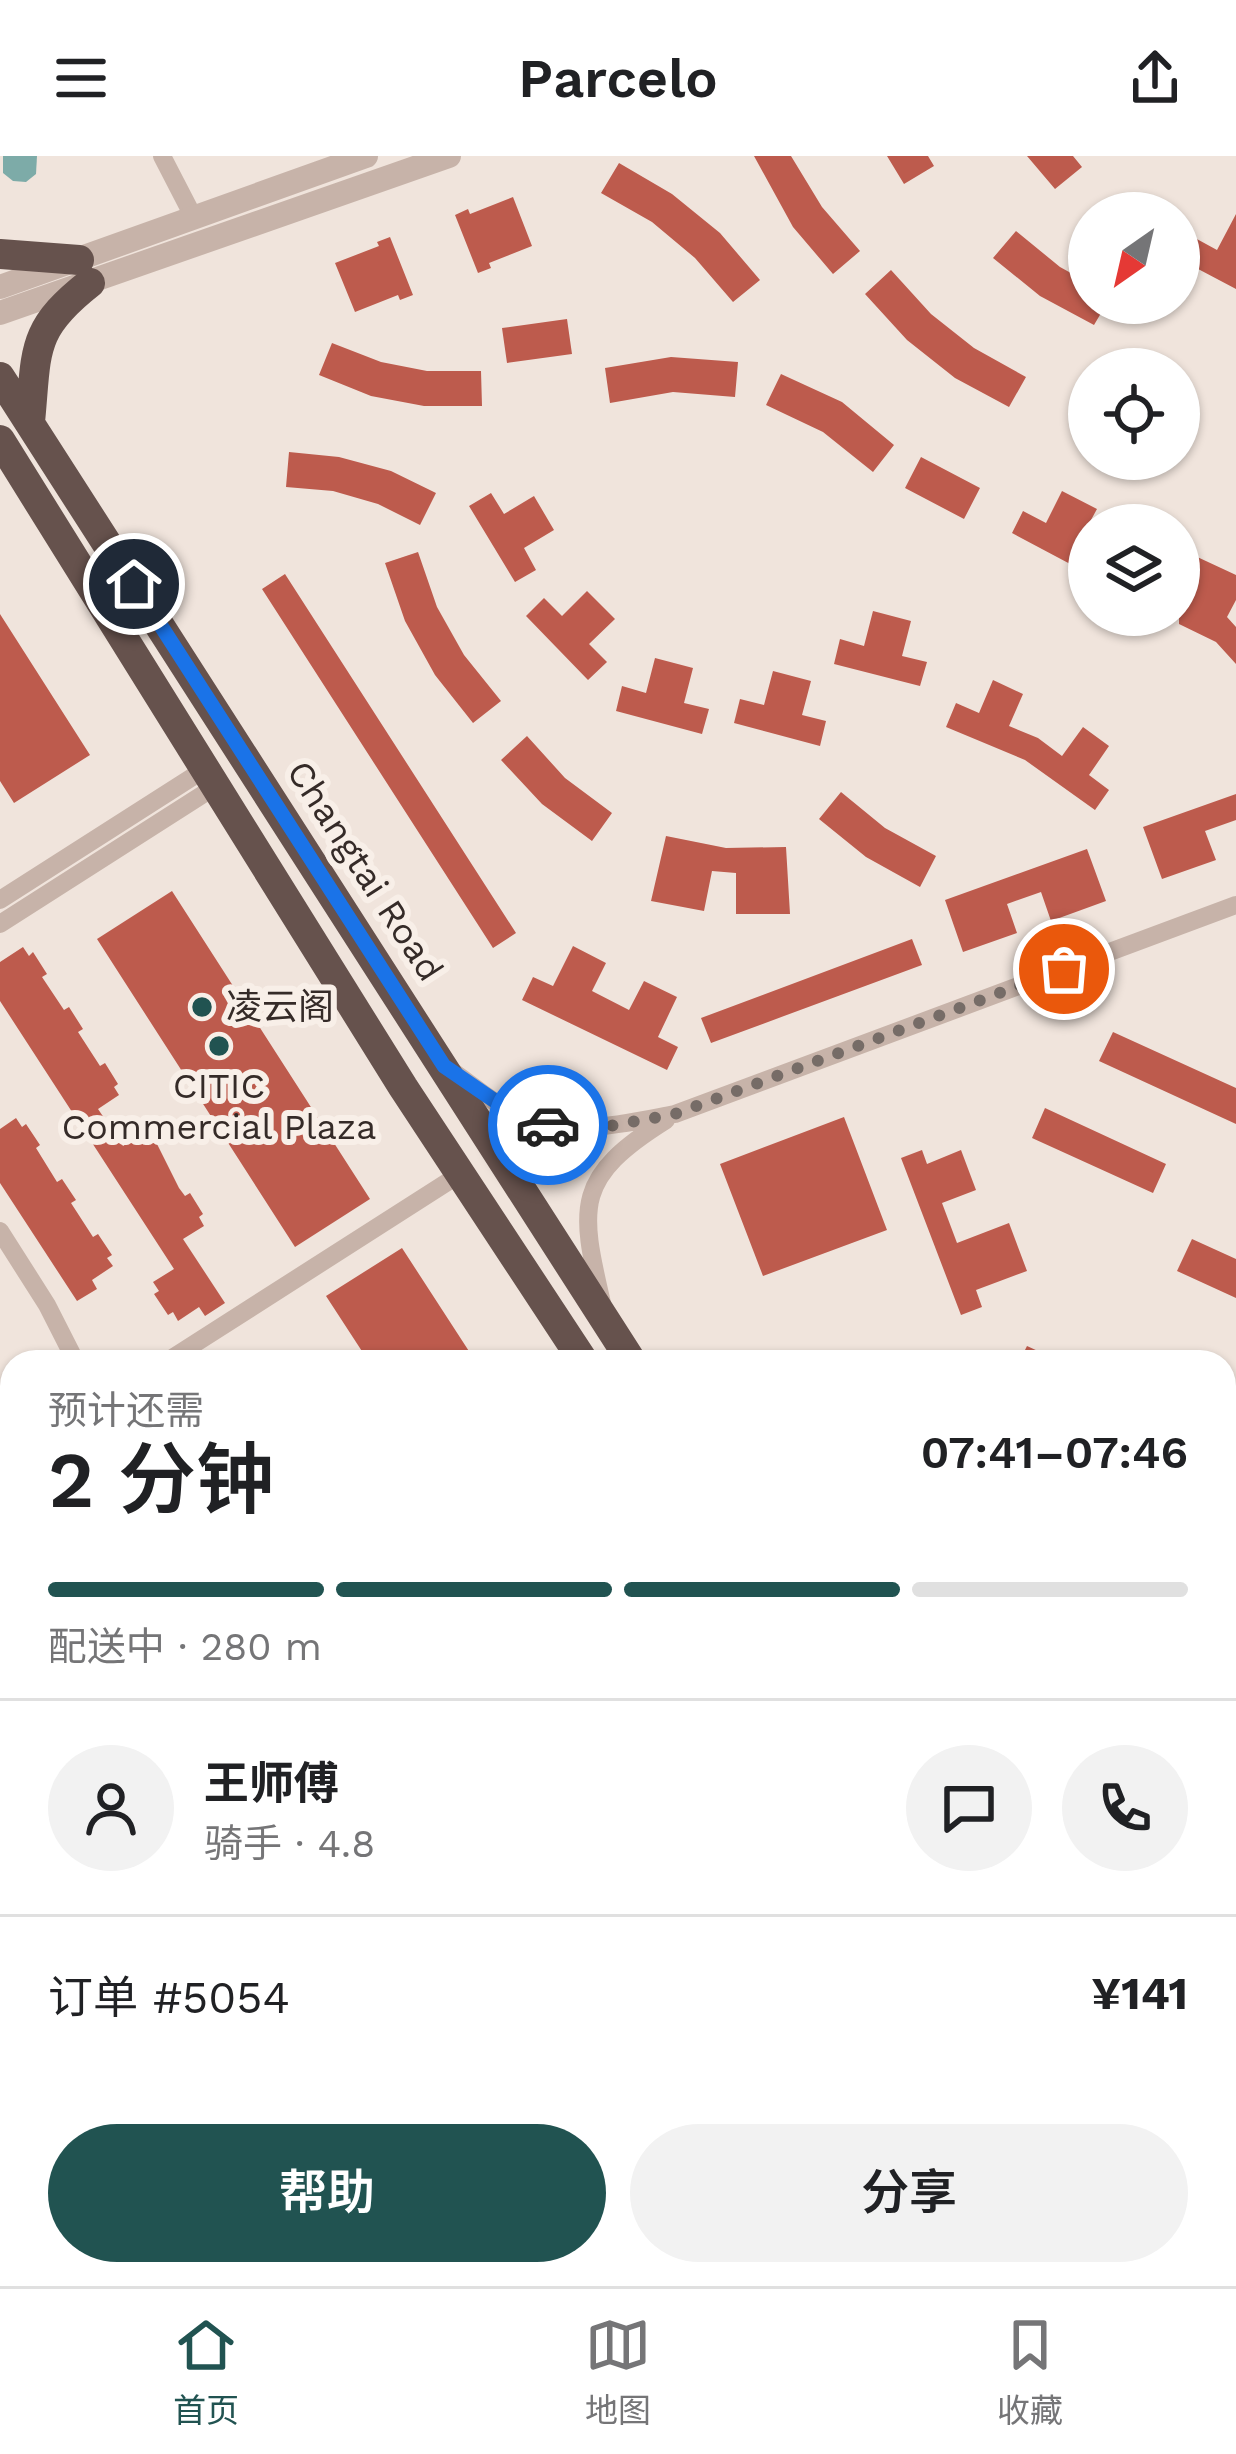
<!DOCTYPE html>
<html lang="zh">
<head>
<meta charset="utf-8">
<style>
  :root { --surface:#fff; --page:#f2f2f2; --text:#202124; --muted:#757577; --line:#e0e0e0; --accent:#215351 }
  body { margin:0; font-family:"Work Sans","Noto Sans SC",sans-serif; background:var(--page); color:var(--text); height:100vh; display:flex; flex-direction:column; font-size:45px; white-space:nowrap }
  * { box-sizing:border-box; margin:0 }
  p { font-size:39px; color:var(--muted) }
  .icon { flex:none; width:66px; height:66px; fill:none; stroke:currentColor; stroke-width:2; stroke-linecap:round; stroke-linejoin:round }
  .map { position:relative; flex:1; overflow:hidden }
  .details { position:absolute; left:0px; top:1194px; width:1236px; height:936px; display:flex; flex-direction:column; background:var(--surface); border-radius:36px 36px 0 0; box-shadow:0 3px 9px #0004 }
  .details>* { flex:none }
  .needle { width:78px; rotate:214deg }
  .tools { position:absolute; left:1068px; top:36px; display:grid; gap:24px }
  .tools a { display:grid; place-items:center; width:132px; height:132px; border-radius:50%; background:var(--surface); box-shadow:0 3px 9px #0004; font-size:60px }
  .pin { position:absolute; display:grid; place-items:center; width:102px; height:102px; color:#fff; margin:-51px; border:6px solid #fff; border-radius:50%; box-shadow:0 3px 12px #0007 }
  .courier { position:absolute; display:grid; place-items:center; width:120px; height:120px; margin:-60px; border:9px solid #1a73e8; border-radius:50%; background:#fff; color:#222; box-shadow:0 3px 15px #0007 }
  .overview em { font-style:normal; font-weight:600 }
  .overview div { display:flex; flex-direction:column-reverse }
  .overview { display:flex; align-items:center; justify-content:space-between; height:204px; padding:0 48px }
  h1 { font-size:78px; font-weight:600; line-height:90px }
  .bar { display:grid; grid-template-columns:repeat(4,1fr); gap:18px 12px; align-content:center; height:144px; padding:0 48px }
  .bar i { height:15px; border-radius:9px; background:var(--line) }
  .bar .current { background:var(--accent) }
  .bar p { grid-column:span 4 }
  .line { display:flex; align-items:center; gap:30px; padding:0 48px; border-top:3px solid var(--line) }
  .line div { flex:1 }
  .round { display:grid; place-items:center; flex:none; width:126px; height:126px; border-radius:63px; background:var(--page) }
  .action { display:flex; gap:24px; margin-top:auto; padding:24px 48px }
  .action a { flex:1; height:138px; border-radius:72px; background:var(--accent); color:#fff; font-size:48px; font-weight:600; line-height:138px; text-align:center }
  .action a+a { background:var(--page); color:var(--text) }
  header { display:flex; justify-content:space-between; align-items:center; height:156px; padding:0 48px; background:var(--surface); font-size:54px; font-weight:600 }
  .dock { display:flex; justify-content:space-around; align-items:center; height:168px; border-top:3px solid var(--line); background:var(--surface); font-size:33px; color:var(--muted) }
  .dock a { display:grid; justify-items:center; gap:6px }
  .dock .current { color:var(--accent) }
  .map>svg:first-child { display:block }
</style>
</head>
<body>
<header><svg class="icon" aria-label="menu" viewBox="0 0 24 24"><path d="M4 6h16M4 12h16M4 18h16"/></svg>Parcelo<svg class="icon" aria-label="share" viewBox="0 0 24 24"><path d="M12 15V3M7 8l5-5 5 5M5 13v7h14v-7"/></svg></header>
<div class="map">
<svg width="1236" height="2130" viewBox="0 0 1236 2130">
  <rect width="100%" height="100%" fill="#f0e4dc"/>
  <path fill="#7daba8" d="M3,0H37L36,18L26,26L13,25L3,17Z"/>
  <path fill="#bd5b4d" d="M754,0H791L822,51L860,95L833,118L793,71Z
    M887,0H928L934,10L904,28Z
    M1027,0H1073L1082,11L1055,33Z
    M619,7L672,38L720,77L760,124L733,146L695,102L652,66L601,37Z
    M513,41L532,90L489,107L491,112L478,117L455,59L468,53L470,58Z
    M1236,58V133L1183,105L1195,82L1217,94Z
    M1016,75L1060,111L1089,127V147H1107L1094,169L1040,140L993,102Z
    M390,81L413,139L400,144L398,139L355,156L335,107L379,90L377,86Z
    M891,114L931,158L974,192L1026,221L1009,251L955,222L907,184L865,138Z
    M567,163L572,198L507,207L502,172Z
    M332,187L381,206L427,215H481L482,250H424L371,240L319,219Z
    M671,201L738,206L735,241L673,236L610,247L605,212Z
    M781,218L842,246L894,289L873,316L823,276L766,249Z
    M289,296L339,301L391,315L436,337L420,369L378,348L333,335L286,331Z
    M921,301L980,332L964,363L905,332Z
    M1062,335L1097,353L1080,384L1089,389V418L1012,377L1023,355L1046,367Z
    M491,337L504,358L534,340L554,374L524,392L536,414L515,426L469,350Z
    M418,396L437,451L464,499L501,545L473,567L435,519L405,465L385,407Z
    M1193,399L1236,419V444L1227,461L1236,471V508L1216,486L1179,468V428Z
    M285,418L516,777L493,792L262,433Z
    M587,435L615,463L589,488L607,506L588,524L526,460L544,442L562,460Z
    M873,455L911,465L902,500L927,506L920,530L834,508L840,483L864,490Z
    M0,458L90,599L14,647L0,625Z
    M655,502L693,512L684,547L709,553L702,578L616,555L622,530L646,537Z
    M773,515L811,525L802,559L826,565L820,590L734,567L740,543L764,549Z
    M993,524L1023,538L1009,570L1038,582L1062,600L1083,571L1109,590L1089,619L1109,634L1095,654L1025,604L946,571L956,547L979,557Z
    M527,580L565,622L612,657L592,685L542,648L501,604Z
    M841,636L885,672L936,700L920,731L866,701L819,663Z
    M1236,638V664L1205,675L1216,704L1162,723L1143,671Z
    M666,680L726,692L786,691L790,758H736V717L712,715L704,755L651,745Z
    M1087,693L1106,745L1051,765L1041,736L1007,748L1017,777L963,796L945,744Z
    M172,735L370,1043L295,1091L97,783Z
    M912,783L922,809L711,887L701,862Z
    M573,790L606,807L592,835L629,854L644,825L677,841L658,881L678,891L667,914L522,844L533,821L553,830Z
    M23,791L29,800L33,796L47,818L42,821L64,854L69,851L83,873L78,876L100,910L105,907L118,928L114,931L119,939L98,953L123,990L144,977L149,985L154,982L179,1032L185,1040L190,1037L203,1058L199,1061L204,1070L183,1083L225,1147L205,1160L199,1151L178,1165L173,1156L168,1159L154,1138L159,1135L153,1126L174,1113L0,845V806Z
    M1113,876L1236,932V968L1099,905Z
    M1045,952L1166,1008L1153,1037L1032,982Z
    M844,961L887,1074L763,1120L720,1008Z
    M16,962L22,971L26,968L40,989L36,992L57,1026L62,1023L76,1044L71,1047L93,1081L98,1078L112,1099L107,1102L113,1110L92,1124L97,1133L77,1145L0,1027V973Z
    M922,994L927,1008L961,994L976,1034L942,1047L957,1087L1009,1067L1027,1115L976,1134L982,1151L961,1159L901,1002Z
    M1192,1083L1236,1103V1142L1177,1115Z
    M402,1092L476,1206H369L326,1140Z
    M1027,1190L1062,1206H1019Z"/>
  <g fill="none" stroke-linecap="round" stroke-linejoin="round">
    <path stroke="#c7b3a9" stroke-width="9" d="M0,1303L12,1298
      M0,1506L12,1500
      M0,1657L12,1686
      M318,2130L323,2118"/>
    <path stroke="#c7b3a9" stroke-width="18" d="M162,0L194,62
      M0,744L205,613
      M0,768L216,630
      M455,917C475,931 495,949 517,959C569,982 622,968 675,958L1236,749
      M0,1075L47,1149L76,1206
      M602,1147C579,1049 575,1021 666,964
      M166,1206L460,1018
      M813,2118L815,2130
      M386,2130L390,2118"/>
    <path stroke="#c7b3a9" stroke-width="24" d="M0,131L366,0
      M0,157L449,0
      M1224,1550L1236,1546
      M1224,1578L1236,1573"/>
    <path stroke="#66524d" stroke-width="30" d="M0,98L79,104
      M0,221L632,1206
      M30,266C37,194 30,174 90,127
      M0,284L403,931L584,1206
      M1224,2085L1236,2092
      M1130,2118L1136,2130
      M1168,2118L1175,2130
      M1086,2130V2118"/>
  </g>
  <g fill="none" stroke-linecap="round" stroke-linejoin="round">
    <path stroke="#766c67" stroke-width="12" stroke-dasharray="0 21.6" d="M548,969L599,972L675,958L1064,813"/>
    <path stroke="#1a73e8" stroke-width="15" d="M134,428L444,910L514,958L548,969"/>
  </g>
  <g fill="#215351" stroke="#f8efe8" stroke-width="4.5">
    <circle cx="202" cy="851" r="12"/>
    <circle cx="219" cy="890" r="12"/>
  </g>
  <g text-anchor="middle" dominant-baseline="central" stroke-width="12" stroke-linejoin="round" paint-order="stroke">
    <g font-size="36" fill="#352b28" stroke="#f8efe8">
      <text transform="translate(365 715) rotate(57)">Changtai Road</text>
    </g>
    <g font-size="36" fill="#352b28" stroke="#f8efe8" text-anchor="start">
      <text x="226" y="851">凌云阁</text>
      <text x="219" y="930" text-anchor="middle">CITIC<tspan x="219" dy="41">Commercial Plaza</tspan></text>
    </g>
  </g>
</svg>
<div class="tools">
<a><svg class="needle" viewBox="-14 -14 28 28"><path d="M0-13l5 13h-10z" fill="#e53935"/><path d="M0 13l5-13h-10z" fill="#757577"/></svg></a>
<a><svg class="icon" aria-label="locate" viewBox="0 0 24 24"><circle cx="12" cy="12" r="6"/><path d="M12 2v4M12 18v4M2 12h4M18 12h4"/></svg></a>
<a><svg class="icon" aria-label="layers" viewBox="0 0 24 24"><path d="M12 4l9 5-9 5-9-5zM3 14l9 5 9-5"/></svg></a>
</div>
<div class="pin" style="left:1064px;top:813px;background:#ea580c"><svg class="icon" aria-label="bag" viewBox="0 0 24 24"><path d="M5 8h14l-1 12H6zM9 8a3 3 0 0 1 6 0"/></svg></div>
<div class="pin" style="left:134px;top:428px;background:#1f2937"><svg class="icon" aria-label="home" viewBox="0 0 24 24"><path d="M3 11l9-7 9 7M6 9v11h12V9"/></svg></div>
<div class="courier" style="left:548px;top:969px"><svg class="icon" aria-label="car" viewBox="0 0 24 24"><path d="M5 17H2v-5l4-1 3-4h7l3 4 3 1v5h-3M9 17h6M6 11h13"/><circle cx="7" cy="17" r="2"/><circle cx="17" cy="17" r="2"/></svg></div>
<section class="details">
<div class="overview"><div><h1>2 分钟</h1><p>预计还需</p></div><em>07:41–07:46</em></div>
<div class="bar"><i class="current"></i><i class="current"></i><i class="current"></i><i></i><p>配送中 · 280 m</p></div>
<div class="line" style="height:216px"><a class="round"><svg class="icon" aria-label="person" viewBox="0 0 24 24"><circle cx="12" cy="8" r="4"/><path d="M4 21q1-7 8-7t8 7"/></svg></a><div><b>王师傅</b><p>骑手 · 4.8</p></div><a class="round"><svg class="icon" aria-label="chat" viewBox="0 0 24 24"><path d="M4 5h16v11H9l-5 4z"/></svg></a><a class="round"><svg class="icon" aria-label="phone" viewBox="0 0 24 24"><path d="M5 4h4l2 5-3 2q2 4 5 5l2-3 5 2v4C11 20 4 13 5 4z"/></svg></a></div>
<div class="line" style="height:156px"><div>订单 #5054</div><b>¥141</b></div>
<div class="action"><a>帮助</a><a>分享</a></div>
</section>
</div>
<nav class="dock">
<a class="current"><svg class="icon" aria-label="home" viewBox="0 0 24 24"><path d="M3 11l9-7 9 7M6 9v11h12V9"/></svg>首页</a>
<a><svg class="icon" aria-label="map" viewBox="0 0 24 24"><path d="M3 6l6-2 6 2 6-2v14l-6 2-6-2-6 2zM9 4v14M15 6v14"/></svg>地图</a>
<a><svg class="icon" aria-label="saved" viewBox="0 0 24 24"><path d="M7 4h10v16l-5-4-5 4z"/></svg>收藏</a>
</nav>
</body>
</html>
